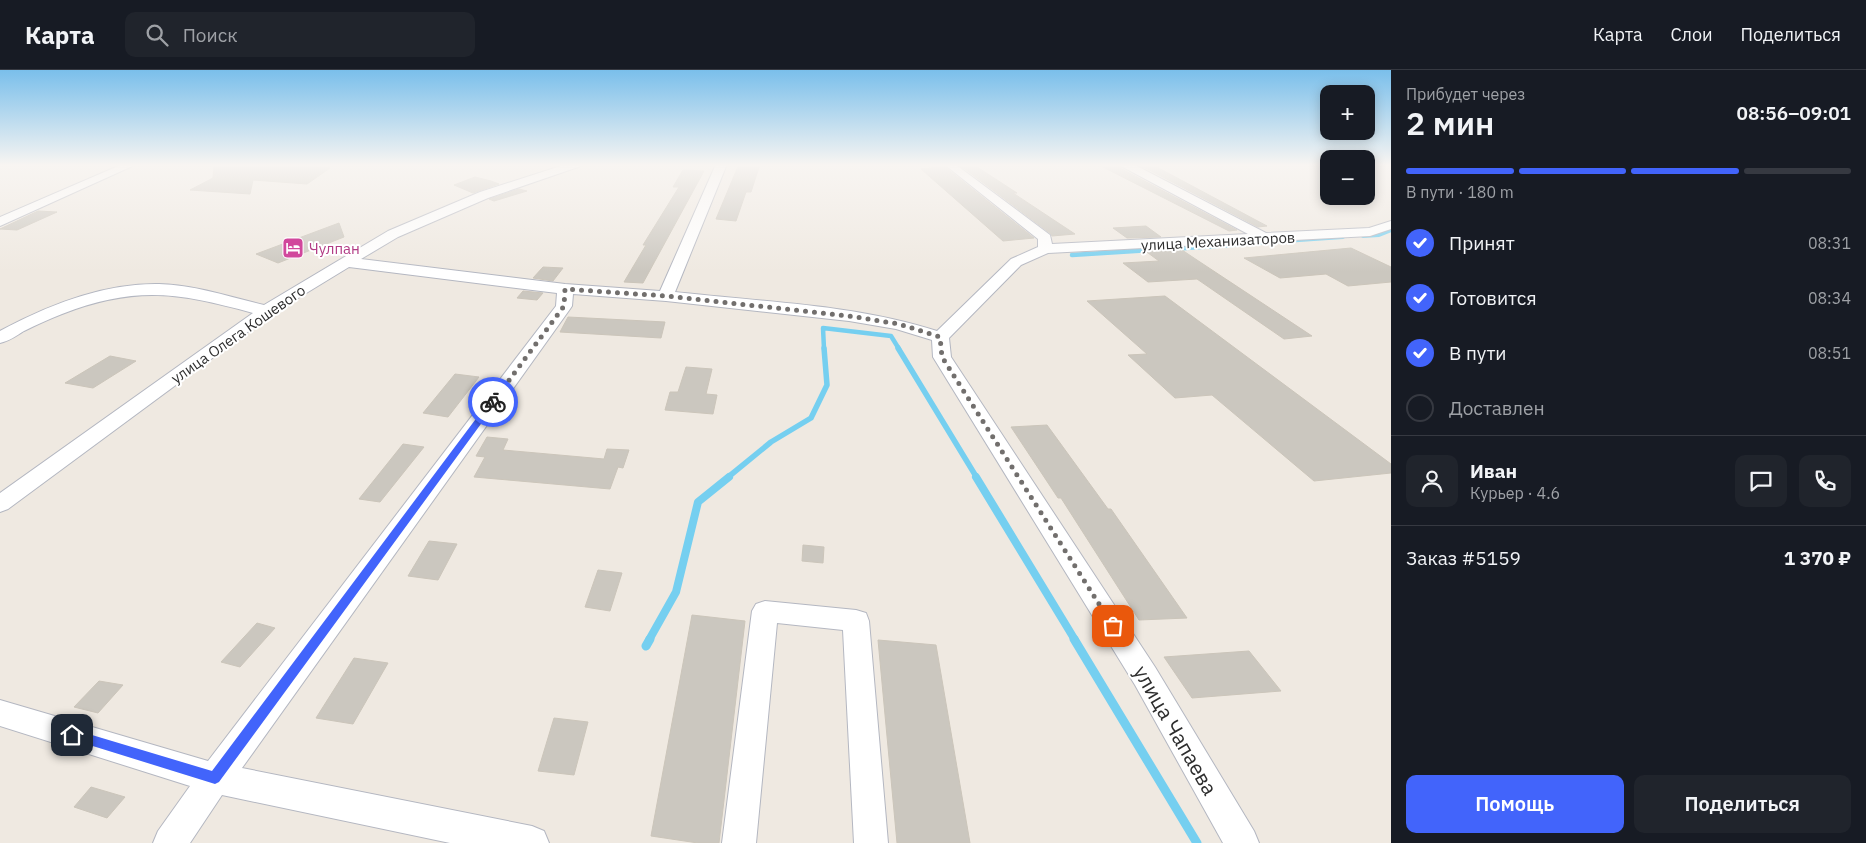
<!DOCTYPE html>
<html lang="ru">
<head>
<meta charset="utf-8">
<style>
  :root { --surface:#171b24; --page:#20242c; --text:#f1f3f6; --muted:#9ea1a6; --line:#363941; --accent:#4264fb }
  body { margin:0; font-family:"IBM Plex Sans",sans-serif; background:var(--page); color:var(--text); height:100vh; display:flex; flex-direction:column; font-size:19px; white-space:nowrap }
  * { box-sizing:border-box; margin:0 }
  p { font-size:16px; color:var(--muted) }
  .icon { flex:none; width:28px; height:28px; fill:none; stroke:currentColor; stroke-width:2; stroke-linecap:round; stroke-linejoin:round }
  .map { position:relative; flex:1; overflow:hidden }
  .details { display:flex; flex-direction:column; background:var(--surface); width:475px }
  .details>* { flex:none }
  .controls { position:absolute; left:1320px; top:15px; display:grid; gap:10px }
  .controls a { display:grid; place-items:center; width:55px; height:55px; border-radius:10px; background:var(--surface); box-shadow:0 2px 12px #0003; font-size:25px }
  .pin { position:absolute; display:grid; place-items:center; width:42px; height:42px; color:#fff; margin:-21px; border-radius:10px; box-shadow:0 2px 8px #0006 }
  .courier { position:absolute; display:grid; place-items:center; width:50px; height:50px; margin:-25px; border:4px solid #4264fb; border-radius:50%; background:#fff; color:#222; box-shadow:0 1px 6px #0007 }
  .summary em { font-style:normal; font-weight:600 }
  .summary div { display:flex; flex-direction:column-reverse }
  .summary { display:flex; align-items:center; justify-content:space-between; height:85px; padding:0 15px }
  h1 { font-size:32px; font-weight:600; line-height:38px }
  .bar { display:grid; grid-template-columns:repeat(4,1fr); gap:8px 5px; align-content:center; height:60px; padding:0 15px }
  .bar i { height:6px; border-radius:4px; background:var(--line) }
  .bar .current { background:var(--accent) }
  .bar p { grid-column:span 4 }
  .line { display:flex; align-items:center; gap:12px; padding:0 15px; border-top:1px solid var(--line) }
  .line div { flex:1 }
  .round { display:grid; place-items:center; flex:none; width:52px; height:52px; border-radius:10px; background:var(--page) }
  ol { padding:0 15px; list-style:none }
  li { display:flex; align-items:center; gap:15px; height:55px }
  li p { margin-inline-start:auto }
  li .icon { padding:5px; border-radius:50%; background:var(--accent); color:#fff; stroke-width:4 }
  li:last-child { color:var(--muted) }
  li i { width:28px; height:28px; border:2px solid var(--line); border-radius:50% }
  .cta { display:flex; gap:10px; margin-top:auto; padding:10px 15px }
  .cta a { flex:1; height:58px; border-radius:10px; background:var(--accent); color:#fff; font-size:20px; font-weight:600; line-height:58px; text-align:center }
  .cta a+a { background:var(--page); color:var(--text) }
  header { display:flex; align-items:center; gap:30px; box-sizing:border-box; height:70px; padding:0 25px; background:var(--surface); border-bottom:1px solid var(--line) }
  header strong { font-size:24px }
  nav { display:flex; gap:28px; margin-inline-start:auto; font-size:18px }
  .search { width:350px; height:45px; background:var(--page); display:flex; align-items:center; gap:12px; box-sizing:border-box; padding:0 18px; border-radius:10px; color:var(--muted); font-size:19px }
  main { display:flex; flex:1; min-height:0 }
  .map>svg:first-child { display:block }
</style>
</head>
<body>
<header>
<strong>Карта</strong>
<div class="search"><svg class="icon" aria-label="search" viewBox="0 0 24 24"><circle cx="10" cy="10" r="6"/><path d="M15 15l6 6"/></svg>Поиск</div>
<nav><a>Карта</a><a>Слои</a><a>Поделиться</a></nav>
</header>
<main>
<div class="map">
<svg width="1391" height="773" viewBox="0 0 1391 773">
  <rect width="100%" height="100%" fill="#efe9e1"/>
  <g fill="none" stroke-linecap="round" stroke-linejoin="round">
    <path stroke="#75cff0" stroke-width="4" d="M1363,166L1379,165L1391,160
      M1214,176L1343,167"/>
    <path stroke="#75cff0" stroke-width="4.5" d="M1171,179L1232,175
      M1072,185L1151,180
      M824,279L823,258L891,266L899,279"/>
    <path stroke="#75cff0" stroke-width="5.5" d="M898,278L977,408
      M727,408L771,372L811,348L827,315L824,278"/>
    <path stroke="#75cff0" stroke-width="8" d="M976,407L1075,570
      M649,570L676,522L698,432L729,407"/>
    <path stroke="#75cff0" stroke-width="9" d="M1074,569L1197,773
      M646,576L650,569"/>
  </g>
  <path fill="#cbc7bf" stroke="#cbc5ba" d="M214,94H227L330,98L307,114L253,110L250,124L190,120L213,108Z
    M739,94H760L751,122H746L736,151L716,149Z
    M1138,94H1151L1267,156L1258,157Z
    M974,95L1017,123H1013L1075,164L1052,166L1051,164L961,96Z
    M1099,95H1118L1120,98L1237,160L1229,161Z
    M945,97L1034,168L1003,171L921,99Z
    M683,100L704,101L643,213L624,212L646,175H643L679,117H673Z
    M475,107L491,111L499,114L473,123L454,115Z
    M519,119L527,121L494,131L489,129Z
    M38,141L57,142L17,160L0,159Z
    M339,153L344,167L278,193L256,184Z
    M1146,156L1161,167L1127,168L1113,158Z
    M1179,178L1200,192L1312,266L1284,269L1197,209L1148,212L1123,193L1159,191L1144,180Z
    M1351,178L1391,197V212L1348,216L1326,204L1280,208L1244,188Z
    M543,197L563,198L553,211L533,208Z
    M523,221L543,223L537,230L517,228Z
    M1165,226L1391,394V403L1314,411L1212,325L1175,328L1128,285L1147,284L1087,231Z
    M568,247L665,252L661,268L560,262Z
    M110,286L136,291L93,318L65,313Z
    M686,297L712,299L706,324L717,325L713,344L665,340L670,322H678Z
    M455,304L479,307L448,347L423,343Z
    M1047,355L1108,439H1111L1187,548L1139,550L1061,428H1058L1011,357Z
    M487,367L508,369L503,380L604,389L607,379L629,380L623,398L618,397L610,419L474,407L485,387L476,386Z
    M403,374L424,377L380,432L359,429Z
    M429,471L457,474L438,510L408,506Z
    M803,475L824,477L823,493L802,491Z
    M598,500L622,503L610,541L585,537Z
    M692,545L745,551L719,773H698L651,766Z
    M257,553L275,558L240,597L221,592Z
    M878,570L936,575L970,773H897Z
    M1249,581L1281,621L1192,628L1164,587Z
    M354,588L388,593L353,654L316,648Z
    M99,611L123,615L98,643L74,637Z
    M554,648L588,652L574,705L538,701Z
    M91,717L125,727L107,748L74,737Z"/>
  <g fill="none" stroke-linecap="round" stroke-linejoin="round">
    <g stroke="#b4b7c1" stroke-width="2">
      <path id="minor" d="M123,94H137L0,156V147Z
        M567,94H583L581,96L488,128L398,167L361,189L565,214L660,221L716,94H727L675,222C762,232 854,234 937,261L1011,189L1038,177V169L944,94H955L1050,165L1052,174L1248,164L1121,96L1120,94H1133L1266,163L1369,158L1391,151V159L1370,166L1048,183L1021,195L949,268L951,287L1155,597L1254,761L1259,773H1223L1135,615L933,287L932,270L896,259L849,251L666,231L573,224L572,236L570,239L242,698L532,756L544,761L549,773H450L222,725L190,773H153L158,761L190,716L0,656V630L208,691L556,236L557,223L349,197L272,244L8,439L0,442V423L253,243C179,223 137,215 62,244C49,249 36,255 24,261C16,266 9,271 0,273V261C48,235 104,213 159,214C195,215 230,227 264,235L388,161L480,122Z
        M765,531L856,540L866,543L869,551L888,773H854L843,560L777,553L756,773H722L752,541L756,534Z"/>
    </g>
    <use href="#minor" fill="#fff" fill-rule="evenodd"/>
  </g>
  <linearGradient id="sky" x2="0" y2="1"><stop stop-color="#7abfeb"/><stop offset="0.47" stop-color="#f8f5f2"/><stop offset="1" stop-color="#f8f5f2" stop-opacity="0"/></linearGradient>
  <rect width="1391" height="202" fill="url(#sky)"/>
  <path fill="#4264fb" d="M490,330L497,332L219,712L215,714L67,668L66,665L67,661L72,659L212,701Z"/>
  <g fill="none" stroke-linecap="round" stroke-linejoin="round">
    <path stroke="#726f6d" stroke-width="5" stroke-dasharray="0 9" d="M493,332L564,236L565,219L666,226L849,246L899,254L940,267L942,287L1113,556"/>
  </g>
  <defs>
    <g id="hotel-square" transform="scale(1.125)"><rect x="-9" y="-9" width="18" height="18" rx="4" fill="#d1479c" stroke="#fff"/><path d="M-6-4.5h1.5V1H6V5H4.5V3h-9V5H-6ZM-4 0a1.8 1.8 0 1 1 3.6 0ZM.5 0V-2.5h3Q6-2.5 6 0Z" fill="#fff"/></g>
  </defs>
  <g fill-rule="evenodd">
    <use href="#hotel-square" x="293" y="178"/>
  </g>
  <g text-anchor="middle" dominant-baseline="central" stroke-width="4" stroke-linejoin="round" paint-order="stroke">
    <g font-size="15" fill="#2e2e2e" stroke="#fff">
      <text transform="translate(1218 171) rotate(-3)">улица Механизаторов</text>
      <text transform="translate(238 264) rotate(-35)">улица Олега Кошевого</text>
    </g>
    <g font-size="15" fill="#b23c85" stroke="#fff" text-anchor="start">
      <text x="309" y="178">Чулпан</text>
    </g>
    <g font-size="21" fill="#2e2e2e" stroke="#fff">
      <text transform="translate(1176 660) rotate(60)">улица Чапаева</text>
    </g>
  </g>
</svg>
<div class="controls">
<a>+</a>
<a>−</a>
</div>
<div class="pin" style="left:1113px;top:556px;background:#ea580c"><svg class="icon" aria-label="bag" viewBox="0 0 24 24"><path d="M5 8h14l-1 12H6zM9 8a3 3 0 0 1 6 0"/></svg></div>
<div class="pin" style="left:72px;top:665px;background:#1f2937"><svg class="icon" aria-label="home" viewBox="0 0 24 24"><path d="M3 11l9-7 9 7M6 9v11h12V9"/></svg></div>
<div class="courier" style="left:493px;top:332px"><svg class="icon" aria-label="bike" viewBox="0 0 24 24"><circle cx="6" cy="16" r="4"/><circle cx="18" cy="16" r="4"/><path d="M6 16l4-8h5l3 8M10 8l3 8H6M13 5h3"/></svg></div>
</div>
<section class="details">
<div class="summary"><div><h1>2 мин</h1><p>Прибудет через</p></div><em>08:56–09:01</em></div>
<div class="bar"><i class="current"></i><i class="current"></i><i class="current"></i><i></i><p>В пути · 180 m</p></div>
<ol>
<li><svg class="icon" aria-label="check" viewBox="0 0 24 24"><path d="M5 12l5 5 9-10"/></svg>Принят<p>08:31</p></li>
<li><svg class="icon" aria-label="check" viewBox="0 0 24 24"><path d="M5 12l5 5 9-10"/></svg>Готовится<p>08:34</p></li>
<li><svg class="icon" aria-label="check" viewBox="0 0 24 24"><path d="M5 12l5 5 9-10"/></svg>В пути<p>08:51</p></li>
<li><i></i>Доставлен</li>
</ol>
<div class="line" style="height:90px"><a class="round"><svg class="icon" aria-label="person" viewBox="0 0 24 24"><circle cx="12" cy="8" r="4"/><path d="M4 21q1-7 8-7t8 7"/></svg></a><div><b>Иван</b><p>Курьер · 4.6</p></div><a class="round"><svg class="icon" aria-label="chat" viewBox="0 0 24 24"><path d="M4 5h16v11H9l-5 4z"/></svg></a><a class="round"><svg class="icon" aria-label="phone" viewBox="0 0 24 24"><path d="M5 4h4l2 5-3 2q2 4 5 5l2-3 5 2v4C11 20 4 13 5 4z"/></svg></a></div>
<div class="line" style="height:65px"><div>Заказ #5159</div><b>1 370 ₽</b></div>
<div class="cta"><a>Помощь</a><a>Поделиться</a></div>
</section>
</main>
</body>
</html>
